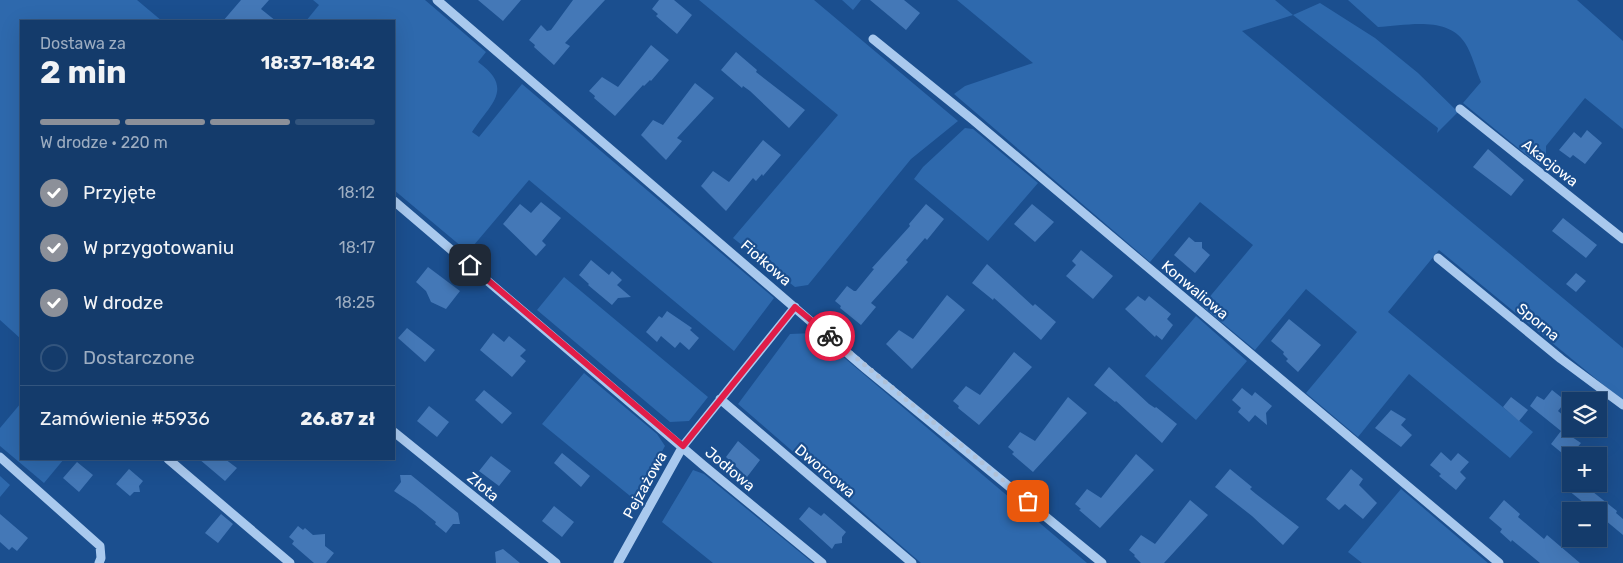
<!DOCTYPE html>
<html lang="pl">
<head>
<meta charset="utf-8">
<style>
  :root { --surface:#143b6b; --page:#214673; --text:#f1f3f6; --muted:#9dadc1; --line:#33557e; --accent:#8c9099 }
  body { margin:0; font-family:Rubik,sans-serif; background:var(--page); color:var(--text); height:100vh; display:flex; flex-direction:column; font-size:19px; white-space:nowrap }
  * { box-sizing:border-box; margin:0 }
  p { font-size:16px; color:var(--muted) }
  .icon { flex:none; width:28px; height:28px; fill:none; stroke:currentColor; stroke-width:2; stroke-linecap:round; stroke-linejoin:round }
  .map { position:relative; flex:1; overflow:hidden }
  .details { position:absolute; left:20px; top:20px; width:375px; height:440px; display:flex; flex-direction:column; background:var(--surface); border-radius:0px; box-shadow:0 5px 20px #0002,0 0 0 1px var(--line) }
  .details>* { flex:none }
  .tools { position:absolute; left:1562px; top:392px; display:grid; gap:10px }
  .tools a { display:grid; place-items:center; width:45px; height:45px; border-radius:0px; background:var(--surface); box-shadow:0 5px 20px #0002,0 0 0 1px var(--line); font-size:25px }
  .pin { position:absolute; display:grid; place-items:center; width:42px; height:42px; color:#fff; margin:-21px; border-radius:10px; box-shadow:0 2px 8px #0006 }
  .courier { position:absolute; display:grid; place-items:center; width:50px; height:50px; margin:-25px; border:4px solid #e11d48; border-radius:50%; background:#fff; color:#222; box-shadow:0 1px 6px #0007 }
  .head em { font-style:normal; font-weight:700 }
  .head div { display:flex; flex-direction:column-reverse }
  .head { display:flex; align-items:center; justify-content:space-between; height:85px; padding:0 20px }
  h1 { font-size:32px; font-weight:700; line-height:38px }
  .bar { display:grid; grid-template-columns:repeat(4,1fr); gap:8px 5px; align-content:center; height:60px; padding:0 20px }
  .bar i { height:6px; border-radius:4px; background:var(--line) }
  .bar .on { background:var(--accent) }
  .bar p { grid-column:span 4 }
  .line { display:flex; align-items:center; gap:12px; padding:0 20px; border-top:1px solid var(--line) }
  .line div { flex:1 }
  ol { padding:0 20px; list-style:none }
  li { display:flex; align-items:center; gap:15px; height:55px }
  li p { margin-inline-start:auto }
  li .icon { padding:5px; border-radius:50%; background:var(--accent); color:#fff; stroke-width:4 }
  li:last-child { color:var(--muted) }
  li i { width:28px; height:28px; border:2px solid var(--line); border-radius:50% }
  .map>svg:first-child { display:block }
</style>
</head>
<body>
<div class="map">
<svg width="1623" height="563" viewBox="0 0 1623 563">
  <rect width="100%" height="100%" fill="#1b4f8f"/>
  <path fill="#2e69ad" d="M0,0H137L162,21H21V339L0,320Z
    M313,0H425L486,52L478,62C516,89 489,105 472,132L479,137L522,84L774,298L734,351L529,180L468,252L394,190V21H306L319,5Z
    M699,0H814L958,121L911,159L808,285L795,287L733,238L838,115Z
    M842,0H861L853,10Z
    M957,0H1275L1293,15L1320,3L1375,38L1418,73L1458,112L1437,133L1438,128L1293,15L1242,31L1623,348V401L1439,250L1388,312L1533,432L1510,458L1409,374L1358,437L1306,393L1357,332L1306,289L1255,350L1202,306L1253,245L1200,202L1150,262L954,94L965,86L1033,63Z
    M1348,0H1577L1623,41V129L1585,98L1546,146V157L1539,165L1463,103L1481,82C1476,70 1472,54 1465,43C1447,15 1405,26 1378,27Z
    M965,128L973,129L1038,183L988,241L914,179L923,167Z
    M564,277L708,397L689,421L670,422L537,310Z
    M1196,316L1247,361L1196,420L1145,376Z
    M815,333L1087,563H921L738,404L790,334Z
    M584,373L657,434L665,446L635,500L542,424Z
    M21,403V459H64L44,483L0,446V428Z
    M693,470L704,474L813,563H713L662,522Z
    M0,476L10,485L0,497Z
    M1401,489L1488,563H1362L1348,552Z"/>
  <path fill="#4478b7" d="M241,0H269L261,9L276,21H223Z
    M478,0H521L503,21Z
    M573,0H605L565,43L570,46L554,65L534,47L535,45L529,40L541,25L547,31L551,30Z
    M659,0H674L692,15L677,34L656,16L658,14L652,9Z
    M870,0H904L920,13L906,30Z
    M651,45L669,60L651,81L650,80L644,86L643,85L615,116L594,98L595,96L589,91L602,77L618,87Z
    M736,52L757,70L756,72L805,110L789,128L750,91L743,86L742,88L721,70Z
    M695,83L714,98L677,138L682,141L666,160L641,135L653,120L663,125Z
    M1587,130L1602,143L1585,164L1573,155L1570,158L1559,150L1574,132L1581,138Z
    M763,140L781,155L763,176L762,174L756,181L753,178L726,211L701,186L713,171L729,182Z
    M1488,149L1524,180L1511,196L1473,167Z
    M541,202L561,218L542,241L546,245L536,256L503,224L520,204L531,213Z
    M926,204L944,219L927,240L925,238L906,260L908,262L871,303L876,307L861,325L840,308L841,306L835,301L847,286L854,291H856L874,269L872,268L910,226L909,224Z
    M1032,204L1054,222L1035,242L1014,224Z
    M1563,218L1597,245L1586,258L1552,231Z
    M1189,237L1195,242H1202V248L1210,255L1195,273L1174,255Z
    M1081,250L1113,276L1093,299L1066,276L1076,265L1072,261Z
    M591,260L609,275L612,271L622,280L617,285L631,297L618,298L612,305L588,285L589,284L579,275Z
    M987,264L1033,306L1035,304L1056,322L1041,340L994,298L993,300L972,283Z
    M428,267L460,291L446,309L431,302L426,291L416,282Z
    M1576,273L1586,281L1576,292L1566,284Z
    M947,295L965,310L912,369L886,344L899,330L913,339Z
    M1138,296L1145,301L1149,296L1171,314L1167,319L1173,325L1162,340L1156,335L1155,337L1125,309Z
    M667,311L692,328L690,330L699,338L689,350L680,342L675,348L661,336L657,342L646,332L659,316L662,318Z
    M1289,319L1321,345L1298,372L1286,361L1288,359L1283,354L1284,352L1271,341Z
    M407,328L435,350L425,362L398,338Z
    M493,333L504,342L509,336L526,350L520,356L526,361L512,377L480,350Z
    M1014,352L1032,367L979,425L958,408L959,406L953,401L966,386L980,395Z
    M1109,367L1149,404L1155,408L1156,407L1177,424L1162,443L1116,401L1115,402L1094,385Z
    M1242,388L1252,396L1255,392L1272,406L1266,413L1267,425L1255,415L1249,422L1238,412L1241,408L1232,400Z
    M484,390L512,413L502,424L475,400Z
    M1552,390L1566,401L1558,411L1571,422V429H1581L1572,437L1581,443L1568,458L1551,444L1561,431L1530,406L1537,396L1544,400Z
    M1068,397L1087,413L1033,472L1012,454L1014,452L1008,447L1020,432L1035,441Z
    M1511,397L1528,410L1519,421L1503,407Z
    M429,406L449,422L437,437L417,421Z
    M1391,410L1406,419L1401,425L1412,435L1401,447L1375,428Z
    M738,441L760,460L747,477L726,457Z
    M1441,452L1451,461L1458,453L1469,462L1460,472L1466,478L1456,490L1439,476L1441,474L1430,465Z
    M562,453L590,476L581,487L554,463Z
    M1136,454L1154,470L1100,528L1079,510L1081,509L1075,504L1087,489L1101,498Z
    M491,456L511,471L499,486L479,471Z
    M199,459H225L237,468L225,481Z
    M77,462L93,475L79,492L63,478Z
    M129,469L143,481L139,486L140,492H134L130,496L116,484Z
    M1230,469L1252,487L1250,489L1256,494L1299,527L1283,545L1252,516L1215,487Z
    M1351,469L1363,479L1359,485L1377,503L1363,519L1345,504L1339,510L1326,499Z
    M400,475H411L458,513L460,524H453L446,533L435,524L436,522L415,505L394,491L401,482Z
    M1571,477V484H1583L1617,511L1616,513L1623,519V535L1599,515V511H1594L1563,486Z
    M1190,500L1208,515L1164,563H1141L1134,556L1135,555L1129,550L1141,535L1155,544Z
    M1504,500L1520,514L1518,517L1544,539L1547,535L1580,563H1540L1512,540L1511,542L1500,532L1502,529L1489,518Z
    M554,506L574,522L562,537L542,521Z
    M809,507L821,516L824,513L846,532L842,537V543L835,544L832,549L799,519Z
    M0,514L28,538L17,551L12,547L9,550L0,542Z
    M221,514L233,524L218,543L205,533Z
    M298,526L303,530L305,528L313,535L325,534V546L334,553L326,563H314L292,544L294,541L289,537Z
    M503,549L520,563H496L495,552Z"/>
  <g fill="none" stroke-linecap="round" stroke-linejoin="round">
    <path stroke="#a9c9ee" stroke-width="9" d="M437,0L866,369L1102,563
      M873,39L973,120L1499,563
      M1460,109L1623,239
      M394,201L703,465L822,563
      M1438,258L1561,359L1623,405
      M720,399L912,563
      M394,432L556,563
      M0,457L100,546L101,558L99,563
      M168,459L290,563
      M618,563L683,446L795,307"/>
  </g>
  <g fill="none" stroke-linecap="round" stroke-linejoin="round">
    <path stroke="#afc1d8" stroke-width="5" stroke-dasharray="0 9" d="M830,336L1028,501"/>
    <path stroke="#e11d48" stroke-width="6" d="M470,265L683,446L795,307L830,336"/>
  </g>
  <g text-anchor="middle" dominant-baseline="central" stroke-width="4.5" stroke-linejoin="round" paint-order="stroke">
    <g font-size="15" fill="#fff" stroke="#1b4f8f">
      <text transform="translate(1550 163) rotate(38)">Akacjowa</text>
      <text transform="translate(766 263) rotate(41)">Fiołkowa</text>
      <text transform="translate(1195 290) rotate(40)">Konwaliowa</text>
      <text transform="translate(1538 322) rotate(39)">Sporna</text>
      <text transform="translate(730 469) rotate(40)">Jodłowa</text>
      <text transform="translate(825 471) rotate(40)">Dworcowa</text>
      <text transform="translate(645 485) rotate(-61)">Pejzażowa</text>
      <text transform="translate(483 487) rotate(39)">Złota</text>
    </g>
  </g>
</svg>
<div class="tools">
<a><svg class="icon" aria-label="layers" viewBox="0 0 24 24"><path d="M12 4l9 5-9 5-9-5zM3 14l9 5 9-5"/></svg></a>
<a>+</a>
<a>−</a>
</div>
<div class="pin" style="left:1028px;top:501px;background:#ea580c"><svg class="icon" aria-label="bag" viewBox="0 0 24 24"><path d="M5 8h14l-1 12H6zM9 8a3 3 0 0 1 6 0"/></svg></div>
<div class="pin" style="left:470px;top:265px;background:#1f2937"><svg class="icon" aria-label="home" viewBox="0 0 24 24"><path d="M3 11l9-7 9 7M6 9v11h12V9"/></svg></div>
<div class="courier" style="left:830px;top:336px"><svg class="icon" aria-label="bike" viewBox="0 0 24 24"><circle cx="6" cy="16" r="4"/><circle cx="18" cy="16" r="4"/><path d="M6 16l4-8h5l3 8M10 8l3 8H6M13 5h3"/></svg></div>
<section class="details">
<div class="head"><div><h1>2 min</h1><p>Dostawa za</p></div><em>18:37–18:42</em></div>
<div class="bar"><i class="on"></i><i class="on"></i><i class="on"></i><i></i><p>W drodze · 220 m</p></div>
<ol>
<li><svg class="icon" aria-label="check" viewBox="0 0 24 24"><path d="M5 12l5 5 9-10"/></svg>Przyjęte<p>18:12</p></li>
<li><svg class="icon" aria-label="check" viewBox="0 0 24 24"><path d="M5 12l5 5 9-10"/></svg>W przygotowaniu<p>18:17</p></li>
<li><svg class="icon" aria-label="check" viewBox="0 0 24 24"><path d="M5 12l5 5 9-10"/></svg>W drodze<p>18:25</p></li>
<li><i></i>Dostarczone</li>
</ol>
<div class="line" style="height:65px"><div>Zamówienie #5936</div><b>26.87 zł</b></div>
</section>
</div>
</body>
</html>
